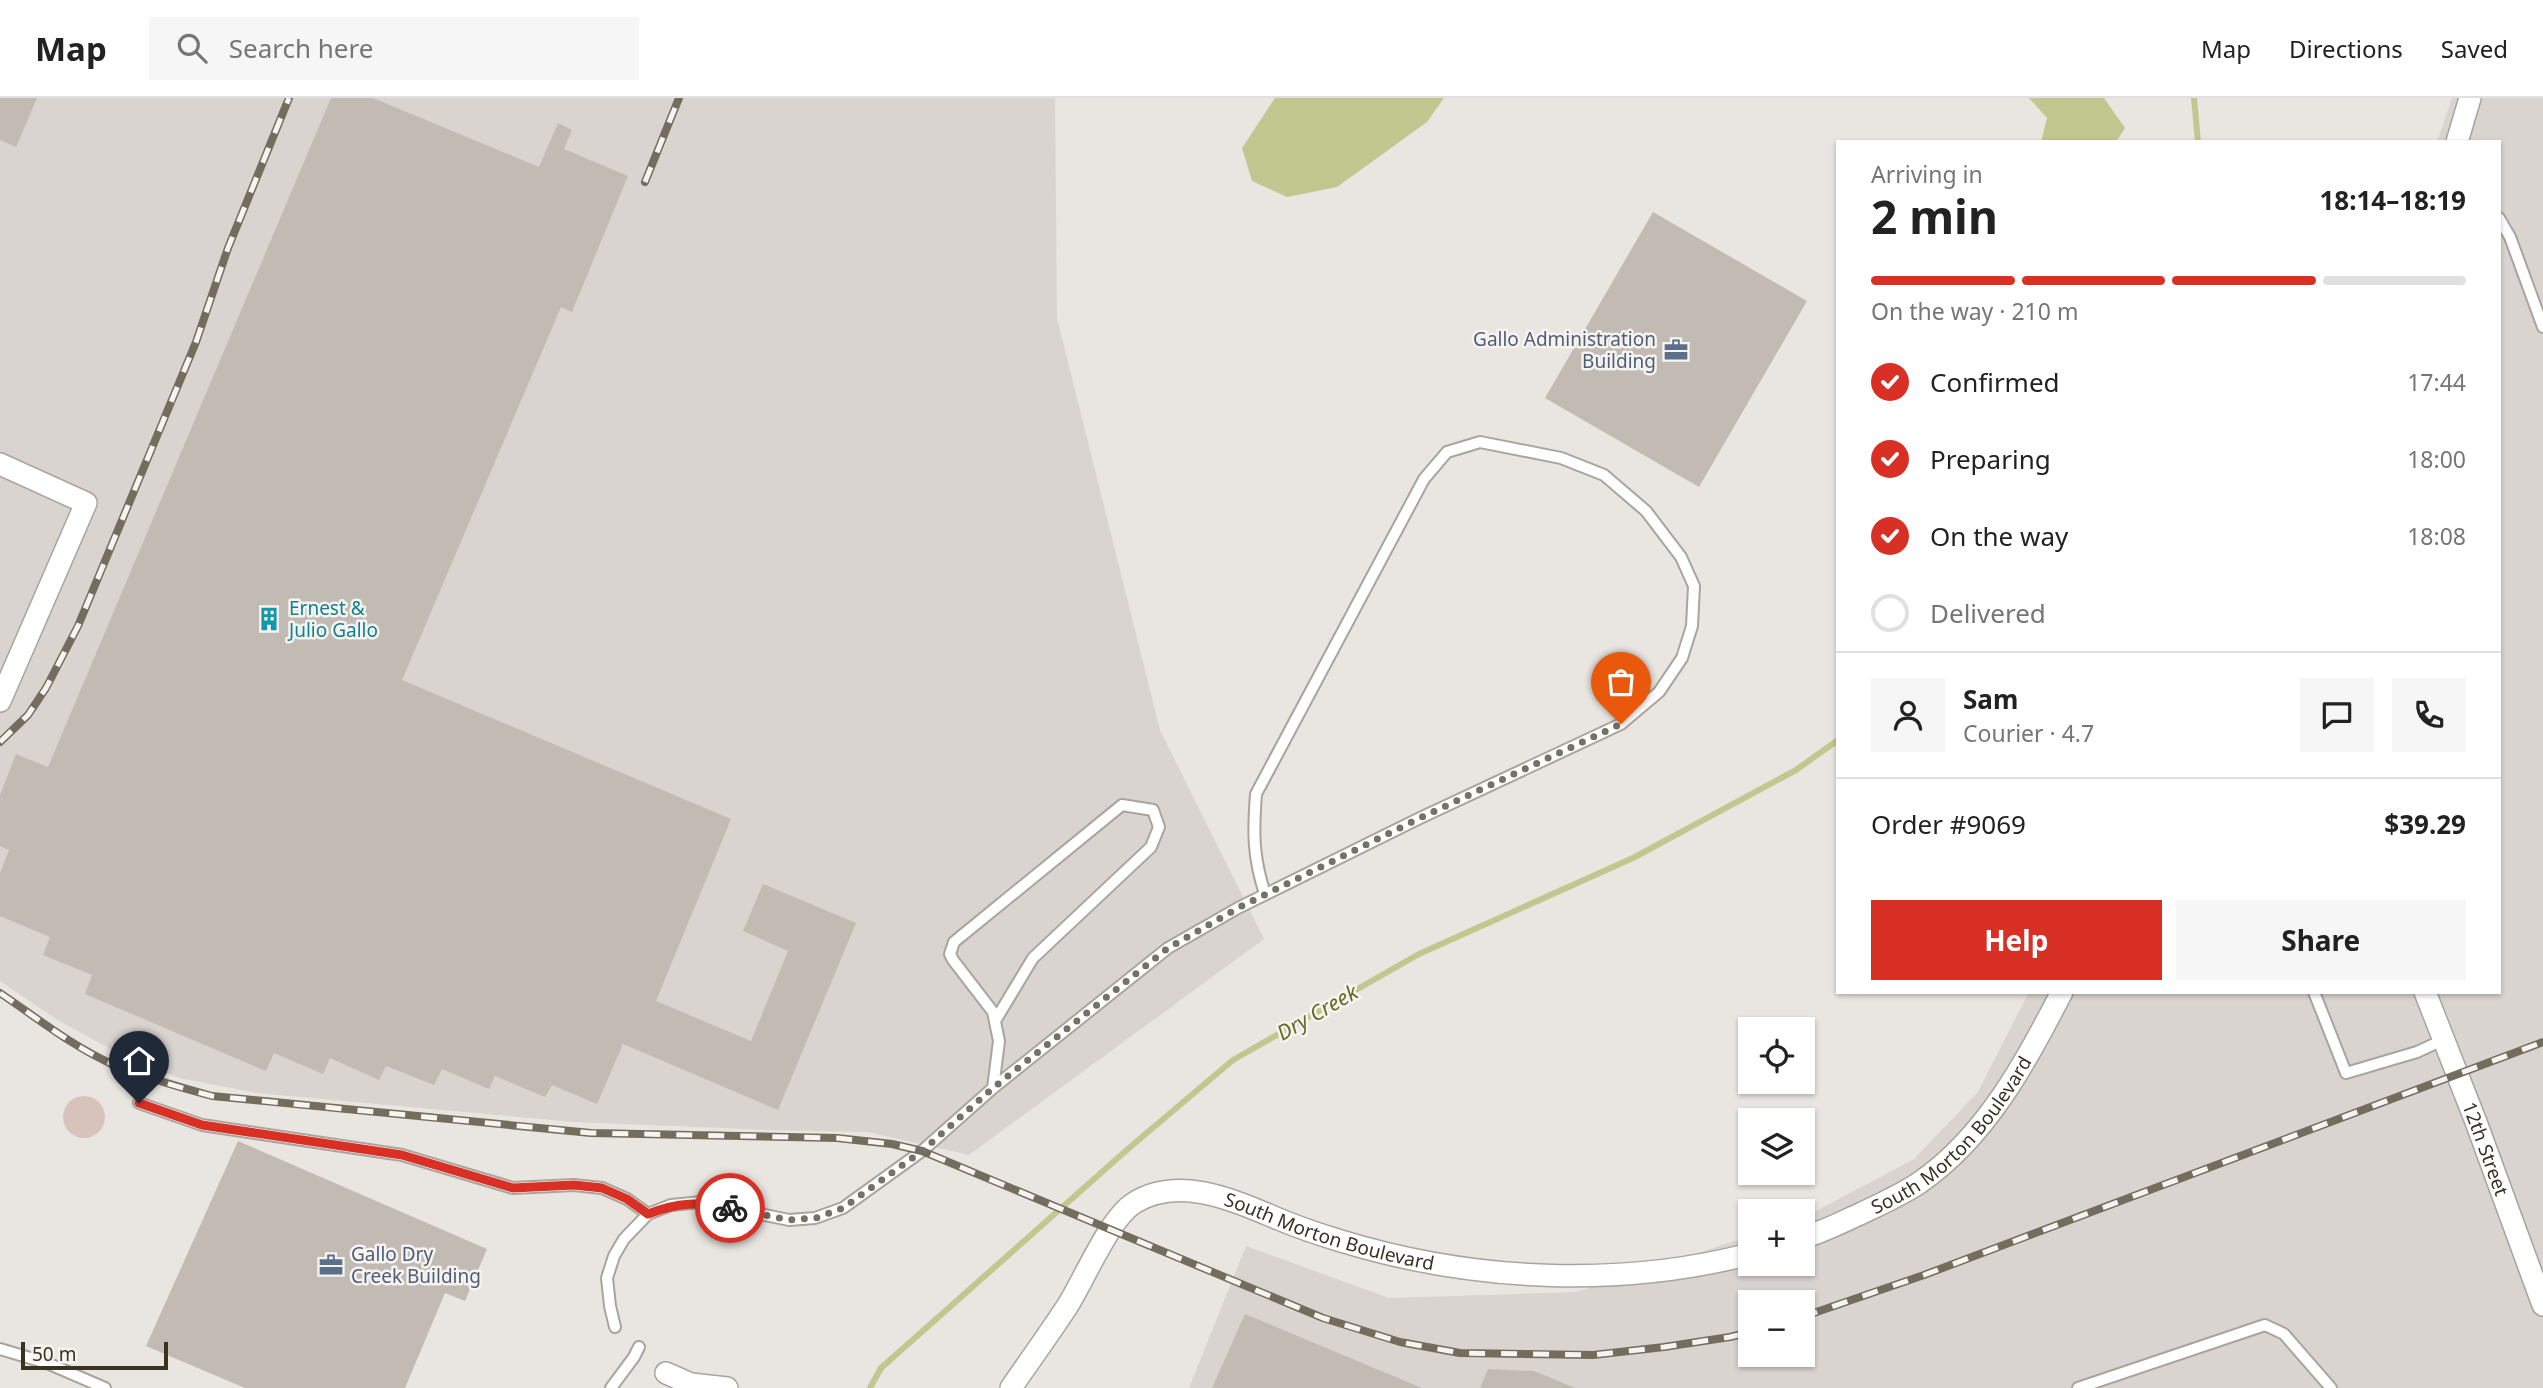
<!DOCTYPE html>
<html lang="en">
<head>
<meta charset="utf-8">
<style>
  :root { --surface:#fff; --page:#f6f6f6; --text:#222; --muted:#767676; --line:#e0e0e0; --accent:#d93025 }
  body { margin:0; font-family:"Noto Sans",sans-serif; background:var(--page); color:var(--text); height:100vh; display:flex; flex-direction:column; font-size:26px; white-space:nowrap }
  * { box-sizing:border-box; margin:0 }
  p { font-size:23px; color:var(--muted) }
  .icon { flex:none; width:38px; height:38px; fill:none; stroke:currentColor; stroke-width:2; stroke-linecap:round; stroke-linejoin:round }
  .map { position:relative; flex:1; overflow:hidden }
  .details { position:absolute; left:1836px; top:42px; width:665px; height:854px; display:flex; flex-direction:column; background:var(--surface); border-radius:0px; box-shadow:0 2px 5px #0004 }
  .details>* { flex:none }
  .controls { position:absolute; left:1738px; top:919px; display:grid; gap:14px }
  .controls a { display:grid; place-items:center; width:77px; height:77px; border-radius:0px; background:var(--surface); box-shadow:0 2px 5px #0004; font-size:35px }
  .scale { position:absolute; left:21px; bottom:18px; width:147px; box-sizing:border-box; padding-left:7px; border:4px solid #383223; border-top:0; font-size:19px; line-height:24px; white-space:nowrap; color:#383223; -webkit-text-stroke:5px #f6f3f0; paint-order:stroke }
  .pin { position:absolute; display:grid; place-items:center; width:60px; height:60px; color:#fff; margin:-72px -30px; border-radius:50% 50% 50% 0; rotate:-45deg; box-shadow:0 0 7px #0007 }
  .pin .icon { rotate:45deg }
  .courier { position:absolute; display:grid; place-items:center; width:70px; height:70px; margin:-35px; border:5px solid #d93025; border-radius:50%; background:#fff; color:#222; box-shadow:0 2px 9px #0007 }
  .headline em { font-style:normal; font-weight:700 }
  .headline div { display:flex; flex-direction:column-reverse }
  .headline { display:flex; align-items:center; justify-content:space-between; height:119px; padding:0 35px }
  h1 { font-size:46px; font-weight:700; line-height:52px }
  .bar { display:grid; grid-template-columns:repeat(4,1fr); gap:10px 7px; align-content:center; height:84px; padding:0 35px }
  .bar i { height:9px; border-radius:5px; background:var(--line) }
  .bar .on { background:var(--accent) }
  .bar p { grid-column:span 4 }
  .line { display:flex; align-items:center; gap:18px; padding:0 35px; border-top:2px solid var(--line) }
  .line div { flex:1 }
  .round { display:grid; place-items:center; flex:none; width:74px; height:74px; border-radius:0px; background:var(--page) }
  ol { padding:0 35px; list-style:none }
  li { display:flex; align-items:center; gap:21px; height:77px }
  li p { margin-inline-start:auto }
  li .icon { padding:7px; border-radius:50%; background:var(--accent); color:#fff; stroke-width:4 }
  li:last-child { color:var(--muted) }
  li i { width:38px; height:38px; border:4px solid var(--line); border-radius:50% }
  .action { display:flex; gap:14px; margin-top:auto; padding:14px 35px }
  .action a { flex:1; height:80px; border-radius:0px; background:var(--accent); color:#fff; font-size:28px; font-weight:700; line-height:80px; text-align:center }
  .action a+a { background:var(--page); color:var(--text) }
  header { display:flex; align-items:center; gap:42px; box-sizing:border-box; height:98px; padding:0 35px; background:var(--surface); border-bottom:2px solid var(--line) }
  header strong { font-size:33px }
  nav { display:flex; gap:38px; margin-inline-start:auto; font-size:24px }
  .search { width:490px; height:63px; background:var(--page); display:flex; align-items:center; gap:18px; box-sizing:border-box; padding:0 24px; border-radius:0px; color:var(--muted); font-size:26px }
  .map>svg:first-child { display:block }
</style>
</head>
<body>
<header>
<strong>Map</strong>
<div class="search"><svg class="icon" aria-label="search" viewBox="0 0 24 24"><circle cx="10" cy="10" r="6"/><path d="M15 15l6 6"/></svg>Search here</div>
<nav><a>Map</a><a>Directions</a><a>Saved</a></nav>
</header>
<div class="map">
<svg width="2543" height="1290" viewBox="0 0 2543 1290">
  <rect width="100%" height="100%" fill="#e9e5e0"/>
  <path fill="#d9d4cf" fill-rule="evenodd" d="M0,0H1055L1057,220L1160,632L1264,841L969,1057L868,1034L770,1032L573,1024L257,995L179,980L112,952L56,921L0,883Z
    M2452,0H2543V1290H1189L1246,1148L1389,1200L1577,1194L1750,1138V1166H1802L1803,1120L1914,1061L1978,994L2029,894H2499V44H2437ZM1750,1204H1802V1256H1750Z"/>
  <path fill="#d8c3bc" d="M63 1019a21 21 0 1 1 42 0a21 21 0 1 1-42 0Z"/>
  <path fill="#c0c88f" d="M1275,0H1444L1427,24L1337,89L1287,99L1252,83L1242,50Z
    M2029,0H2104L2125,30L2116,44H2041L2047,20Z"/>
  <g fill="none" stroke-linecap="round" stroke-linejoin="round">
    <path stroke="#c0c88f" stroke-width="6" d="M2194,0L2198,44
      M870,1290L881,1270L1129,1050L1233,962L1419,856L1633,760L1796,672L1838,642"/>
  </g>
  <path fill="#c1bbb3" d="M0,0H37L16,49L0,42Z
    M331,0H373L539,69L558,25L572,32L564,51L628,78L572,214L561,209L402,582L731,721L656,903L751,943L788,853L743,833L763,786L856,825L778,1012L623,946L597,1006L552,987L545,999L495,978L489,991L442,971L434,987L386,968L379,982L330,960L323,976L274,955L266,973L85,896L92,877L43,857L50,839L0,818V775L9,752L0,748V697L16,656L48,669Z
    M1653,114L1807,203L1699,389L1545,300Z
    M238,1043L487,1151L465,1203L445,1195L405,1290H245L146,1248Z
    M1245,1216L1422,1290H1212Z
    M1488,1271L1534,1273L1575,1290H1480Z"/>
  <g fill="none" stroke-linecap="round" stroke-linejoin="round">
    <g stroke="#a9a59c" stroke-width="14">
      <path id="service" d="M2499,120L2510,139L2543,229
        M2314,894L2346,975L2417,954L2443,942
        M993,990L999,943L993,914L953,862L950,856L954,844L1122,707L1153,712L1159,729L1151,749L1033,860L995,923
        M139,1005L202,1027L402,1057L513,1090L574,1087L602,1090L627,1101L648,1116
        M615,1229L610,1208L607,1180L614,1158L624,1141L648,1116L671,1107L702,1104L789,1122L815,1120L843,1110L922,1053L993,990L1168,850L1238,810L1420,720L1621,626L1659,594L1682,560L1692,528L1694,488L1681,459L1646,413L1604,377L1561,360L1480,344L1447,354L1424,381L1256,696C1253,735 1253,759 1265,796
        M0,1251L47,1265L105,1290
        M611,1290L634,1259L639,1249
        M2078,1290L2265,1227L2284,1236L2331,1290"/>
    </g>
    <g stroke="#a9a59c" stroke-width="24">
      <g id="minor">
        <path d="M2457,44L2470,0"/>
        <path d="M0,366L86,405L0,603"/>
        <path id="s1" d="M2425,894L2476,1024L2543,1207"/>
        <path id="s2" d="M1802,1140C1823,1134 1842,1124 1862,1115C1881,1106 1901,1097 1919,1085C1986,1039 2025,965 2062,894"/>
        <path d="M666,1275L691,1286L727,1290"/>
        <path id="s3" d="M1011,1290C1030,1262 1050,1235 1068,1207C1085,1180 1109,1121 1134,1105C1180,1076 1237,1104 1281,1122C1300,1130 1321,1137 1341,1143C1472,1183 1618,1190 1750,1156"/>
      </g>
    </g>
    <use href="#service" stroke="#fff" stroke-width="10"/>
    <use href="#minor" stroke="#fff" stroke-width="21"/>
    <g stroke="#736d5d" stroke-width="8">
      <path id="rail" d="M645,84L679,0
        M0,644L28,617L46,590L78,528L196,244L228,150L289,0
        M0,895C37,920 73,949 114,967C146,980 179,989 212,998L591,1035L837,1040L892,1046L922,1053L1323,1220L1400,1244L1460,1255L1593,1257L1664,1249L1730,1239L1750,1234
        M1802,1219L1924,1177L2543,944"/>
    </g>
    <use href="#rail" stroke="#f6f3f0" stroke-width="5" stroke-dasharray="16" stroke-linecap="butt"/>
  </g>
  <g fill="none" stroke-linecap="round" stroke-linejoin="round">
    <path stroke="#767165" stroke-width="7" stroke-dasharray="0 12.6" d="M730,1110L789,1122L816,1120L843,1110L922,1053L993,990L1168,850L1238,810L1420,720L1621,626"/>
    <path stroke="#d93025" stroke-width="9" d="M139,1005L202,1027L402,1057L513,1090L574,1087L602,1090L627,1101L648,1116C679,1104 698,1104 730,1110"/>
  </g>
  <defs>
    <g id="office-bare" transform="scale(1.89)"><path d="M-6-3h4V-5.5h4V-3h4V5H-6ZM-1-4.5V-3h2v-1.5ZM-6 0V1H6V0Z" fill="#5c6f8a" stroke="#f6f3f0" stroke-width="2.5" paint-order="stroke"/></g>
    <g id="building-bare" transform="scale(1.89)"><path d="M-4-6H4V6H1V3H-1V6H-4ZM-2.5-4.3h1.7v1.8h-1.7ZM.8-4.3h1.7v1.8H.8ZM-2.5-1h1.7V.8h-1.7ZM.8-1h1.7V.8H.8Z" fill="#0f9aa8" stroke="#f6f3f0" stroke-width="2.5" paint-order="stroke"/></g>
  </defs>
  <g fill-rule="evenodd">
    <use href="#office-bare" x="1676" y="252"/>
    <use href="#building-bare" x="269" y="521"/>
    <use href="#office-bare" x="331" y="1167"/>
  </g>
  <g text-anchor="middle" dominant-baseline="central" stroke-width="5" stroke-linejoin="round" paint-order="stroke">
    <g font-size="19" fill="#4e5e75" stroke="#f6f3f0" text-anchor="end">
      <text x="1656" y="241">Gallo Administration<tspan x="1656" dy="22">Building</tspan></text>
      <text x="351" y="1156" text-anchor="start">Gallo Dry<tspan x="351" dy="22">Creek Building</tspan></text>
    </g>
    <g font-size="19" fill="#0d838f" stroke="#f6f3f0" text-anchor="start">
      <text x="289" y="510">Ernest &amp;<tspan x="289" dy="22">Julio Gallo</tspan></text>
    </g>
    <g font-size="19" fill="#383223" stroke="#f6f3f0">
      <text stroke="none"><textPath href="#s2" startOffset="186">South Morton Boulevard</textPath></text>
      <text stroke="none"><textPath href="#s1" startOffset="168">12th Street</textPath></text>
      <text stroke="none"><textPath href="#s3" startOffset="427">South Morton Boulevard</textPath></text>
    </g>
    <g font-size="21" font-style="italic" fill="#616c25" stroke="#f6f3f0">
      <text transform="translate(1317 914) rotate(-30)">Dry Creek</text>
    </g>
  </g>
</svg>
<div class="controls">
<a><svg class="icon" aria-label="locate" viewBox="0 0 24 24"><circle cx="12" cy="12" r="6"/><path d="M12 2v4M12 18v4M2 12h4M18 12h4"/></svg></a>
<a><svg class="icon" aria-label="layers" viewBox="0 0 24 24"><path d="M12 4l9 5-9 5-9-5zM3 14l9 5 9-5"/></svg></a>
<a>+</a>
<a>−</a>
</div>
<div class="scale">50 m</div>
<div class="pin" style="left:1621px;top:626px;background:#ea580c"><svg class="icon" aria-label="bag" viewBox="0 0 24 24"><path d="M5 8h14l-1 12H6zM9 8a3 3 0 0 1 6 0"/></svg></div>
<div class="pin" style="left:139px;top:1005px;background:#1f2937"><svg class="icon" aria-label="home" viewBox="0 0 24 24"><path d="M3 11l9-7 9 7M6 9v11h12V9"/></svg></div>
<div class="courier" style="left:730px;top:1110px"><svg class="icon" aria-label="bike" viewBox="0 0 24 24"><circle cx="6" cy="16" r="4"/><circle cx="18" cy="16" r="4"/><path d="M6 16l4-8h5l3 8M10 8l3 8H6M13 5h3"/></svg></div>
<section class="details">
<div class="headline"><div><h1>2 min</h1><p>Arriving in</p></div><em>18:14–18:19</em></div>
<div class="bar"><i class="on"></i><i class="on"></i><i class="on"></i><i></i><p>On the way · 210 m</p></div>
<ol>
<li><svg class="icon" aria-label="check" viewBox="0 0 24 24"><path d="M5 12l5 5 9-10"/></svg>Confirmed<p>17:44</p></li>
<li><svg class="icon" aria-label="check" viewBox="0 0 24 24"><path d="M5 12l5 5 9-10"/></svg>Preparing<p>18:00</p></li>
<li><svg class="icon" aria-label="check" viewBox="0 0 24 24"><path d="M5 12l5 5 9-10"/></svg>On the way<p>18:08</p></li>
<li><i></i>Delivered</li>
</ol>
<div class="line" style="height:126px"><a class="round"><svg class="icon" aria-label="person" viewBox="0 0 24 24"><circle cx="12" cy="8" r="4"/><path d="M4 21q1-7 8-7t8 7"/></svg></a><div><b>Sam</b><p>Courier · 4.7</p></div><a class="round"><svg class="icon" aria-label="chat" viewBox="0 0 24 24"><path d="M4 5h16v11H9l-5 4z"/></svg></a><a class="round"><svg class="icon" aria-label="phone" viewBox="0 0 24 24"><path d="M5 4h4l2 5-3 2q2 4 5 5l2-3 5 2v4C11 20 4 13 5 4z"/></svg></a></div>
<div class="line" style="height:91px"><div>Order #9069</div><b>$39.29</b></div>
<div class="action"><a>Help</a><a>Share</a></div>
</section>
</div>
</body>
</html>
